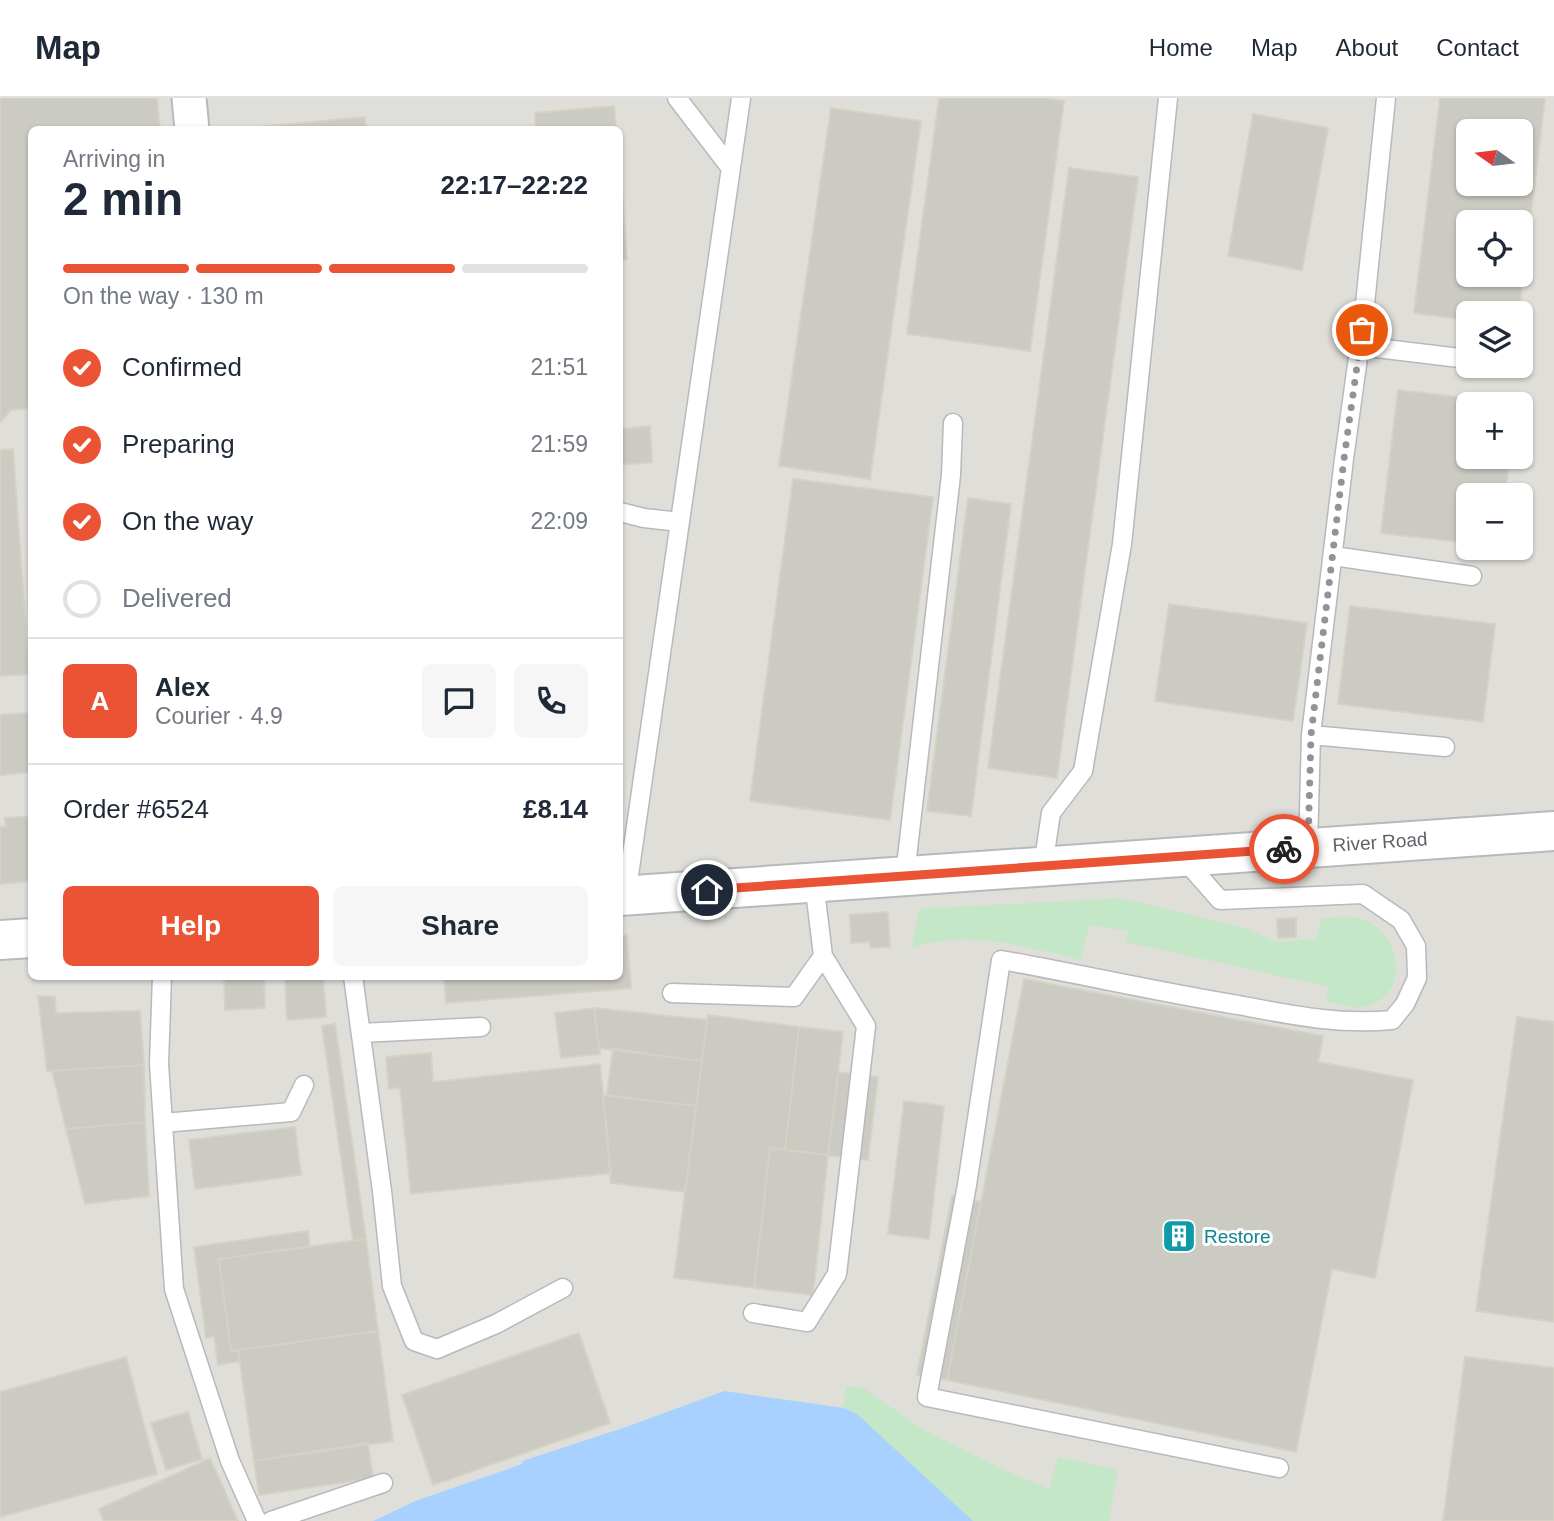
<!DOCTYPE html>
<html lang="en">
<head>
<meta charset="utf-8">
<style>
  :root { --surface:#fff; --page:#f6f6f7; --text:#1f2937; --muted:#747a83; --line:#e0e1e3; --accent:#ea5333 }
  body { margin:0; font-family:Arial,sans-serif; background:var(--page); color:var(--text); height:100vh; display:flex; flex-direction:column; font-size:26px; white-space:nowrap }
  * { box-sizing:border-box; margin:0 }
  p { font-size:23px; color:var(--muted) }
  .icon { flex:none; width:38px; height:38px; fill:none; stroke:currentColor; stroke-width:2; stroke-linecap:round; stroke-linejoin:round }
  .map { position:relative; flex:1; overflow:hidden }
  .panel { position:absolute; left:28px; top:28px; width:595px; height:854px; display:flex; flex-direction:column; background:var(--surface); border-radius:10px; box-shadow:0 2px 5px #0004 }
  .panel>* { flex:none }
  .needle { width:46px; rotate:284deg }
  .buttons { position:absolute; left:1456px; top:21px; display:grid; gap:14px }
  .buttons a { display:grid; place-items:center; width:77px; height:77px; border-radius:10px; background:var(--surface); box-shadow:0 2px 5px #0004; font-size:35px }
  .pin { position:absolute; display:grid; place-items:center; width:60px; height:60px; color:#fff; margin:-30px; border:4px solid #fff; border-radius:50%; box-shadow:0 2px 7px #0007 }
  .courier { position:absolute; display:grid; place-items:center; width:70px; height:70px; margin:-35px; border:5px solid #ea5333; border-radius:50%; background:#fff; color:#222; box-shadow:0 2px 9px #0007 }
  .head em { font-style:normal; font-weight:700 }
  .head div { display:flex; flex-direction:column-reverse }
  .head { display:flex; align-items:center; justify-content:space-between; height:119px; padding:0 35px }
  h1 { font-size:46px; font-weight:700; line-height:52px }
  .bar { display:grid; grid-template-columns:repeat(4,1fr); gap:10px 7px; align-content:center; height:84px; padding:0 35px }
  .bar i { height:9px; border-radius:5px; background:var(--line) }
  .bar .selected { background:var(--accent) }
  .bar p { grid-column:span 4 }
  .line { display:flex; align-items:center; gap:18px; padding:0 35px; border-top:2px solid var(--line) }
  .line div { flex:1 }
  .round { display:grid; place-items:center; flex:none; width:74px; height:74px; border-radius:10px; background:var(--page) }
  ol { padding:0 35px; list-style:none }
  li { display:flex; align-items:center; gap:21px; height:77px }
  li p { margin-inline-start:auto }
  li .icon { padding:7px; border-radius:50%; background:var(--accent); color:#fff; stroke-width:4 }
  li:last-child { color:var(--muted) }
  li i { width:38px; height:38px; border:4px solid var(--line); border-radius:50% }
  .primary-button { display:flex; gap:14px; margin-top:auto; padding:14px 35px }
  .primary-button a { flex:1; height:80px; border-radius:10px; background:var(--accent); color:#fff; font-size:28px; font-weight:700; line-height:80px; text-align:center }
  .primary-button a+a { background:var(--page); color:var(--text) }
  header { display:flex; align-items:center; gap:42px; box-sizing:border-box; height:98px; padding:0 35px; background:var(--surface); border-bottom:2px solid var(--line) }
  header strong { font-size:33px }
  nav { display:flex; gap:38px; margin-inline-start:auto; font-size:24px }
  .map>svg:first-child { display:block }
</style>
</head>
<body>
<header>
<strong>Map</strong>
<nav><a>Home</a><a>Map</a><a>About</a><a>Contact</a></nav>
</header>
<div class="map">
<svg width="1554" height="1423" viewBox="0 0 1554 1423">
  <rect width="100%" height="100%" fill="#f0efe7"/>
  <path fill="#dfded9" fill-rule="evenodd" d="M0,0H1554V1423H973L724,1293L626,1329L522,1363L523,1366L415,1403L373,1423H0ZM32,32H620V878H32ZM1468,33H1521V86H1468ZM1468,124H1521V177H1468ZM1468,215H1521V268H1468ZM1468,306H1521V359H1468ZM1468,397H1521V450H1468Z"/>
  <path fill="#c4e8c7" d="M1120,800L1246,830L1276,844L1317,841L1321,820C1333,819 1347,817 1359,820C1402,831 1413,901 1362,909C1351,911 1336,905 1325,903L1329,889L1126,844L1128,833L1090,827L1080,862C1026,849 965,830 911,851L919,811Z
    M846,1288L863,1290L924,1332L1004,1372L1049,1391L1058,1359L1118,1372L1109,1423H524L522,1363L626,1329L724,1293L843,1310Z"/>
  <path fill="#a9d1ff" d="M724,1293L844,1310L857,1316L973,1423H373L415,1403L522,1366V1363L626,1329Z"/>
  <path fill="#cbcac3" stroke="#d5d2c5" stroke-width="2" fill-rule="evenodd" d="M0,0H157L160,32H32V310L11,312L0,324Z
    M939,0H1044L1064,3L1030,253L907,236Z
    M1440,0H1545L1519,215H1468V222L1414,215ZM1468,33H1521V86H1468ZM1468,124H1521V177H1468Z
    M614,8L616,32H536L535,15Z
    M831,10L921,23L870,381L779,368Z
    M1253,16L1328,30L1302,172L1228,158Z
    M365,19L366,32H234V31Z
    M620,68L627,161L620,162Z
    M1069,70L1138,79L1057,680L988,670Z
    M1398,292L1516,306H1468V359H1510L1505,397H1468V445L1381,435Z
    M650,328L652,364L620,367V331Z
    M13,351L29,576L0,578V352Z
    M793,381L933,399L890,722L750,703Z
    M968,400L1011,406L971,718L927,713Z
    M1169,506L1307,525L1293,623L1155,603Z
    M1350,508L1495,526L1483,624L1338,606Z
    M29,615L32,674L0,677V617Z
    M32,718V783L0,786V729H6L5,720Z
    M888,814L890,849L870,850V844L851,845L850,817Z
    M1296,820V839L1278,840L1277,821Z
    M627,837L631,890L446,905L444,878H620V838Z
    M224,878H264L265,910L225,912Z
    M323,879L326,919L287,922L285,881Z
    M1024,881L1323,938L1318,964L1413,982L1375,1180L1332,1171L1296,1354L947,1282Z
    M38,898L55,899L56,915L140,913L144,967L47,973Z
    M594,910L600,956L561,960L555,915Z
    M594,910L707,922L702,963L599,950Z
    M708,917L799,929L785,1052L770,1050L754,1190L674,1180Z
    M1517,919L1554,924V1224L1476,1213Z
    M335,926L366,1141L353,1143L322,928Z
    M799,929L843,934L828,1057L785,1052Z
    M613,951L702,963L696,1008L607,997Z
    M431,955L433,984L600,966L611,1075L411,1096L400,990L389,991L386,959Z
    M144,967L145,1024L66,1031L52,973Z
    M838,974L878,979L868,1062L828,1057Z
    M603,997L696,1008L685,1094L611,1085Z
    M904,1003L944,1008L929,1141L888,1136Z
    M145,1024L149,1098L85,1106L66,1031Z
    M295,1029L301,1077L195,1091L189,1042Z
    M770,1050L828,1057L813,1197L754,1190Z
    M952,1098L981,1104L947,1282L917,1277Z
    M308,1133L310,1148L219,1161L231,1253L238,1252L240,1263L218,1267L214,1238L206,1240L194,1149Z
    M366,1141L378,1233L231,1253L219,1161Z
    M378,1233L393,1343L254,1363L238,1252Z
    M579,1235L610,1325L433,1387L402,1297Z
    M126,1259L157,1376L0,1419V1294Z
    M1465,1259L1554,1270V1423H1443Z
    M188,1314L202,1361L166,1372L151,1325Z
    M368,1345L373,1380L259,1397L254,1363Z
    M210,1360L238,1423H104L99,1411Z"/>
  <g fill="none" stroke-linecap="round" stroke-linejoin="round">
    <g stroke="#b7b9bd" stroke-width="21">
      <path id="service" d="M677,0L730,69
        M1360,248L1468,261
        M620,414L644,420L680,424
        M1333,458L1472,478
        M1311,637L1445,649
        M1308,749L1311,637L1344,361L1364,216L1386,0
        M1183,760L1220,802L1363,796L1401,822L1416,848L1417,880L1405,906L1392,922C1338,927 1291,917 1238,907C1158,894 1080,876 1001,862L967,1087L927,1299L1279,1370
        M1043,768L1051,715L1083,673L1122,446L1168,0
        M905,777L951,377L953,325
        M626,798L741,0
        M162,878L159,966L174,1191L230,1363L257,1423
        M353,878L382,1093L392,1188L414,1243L437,1251L496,1226L563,1190
        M672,895L794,899L823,858
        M361,935L481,929
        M163,1025L291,1014L304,987
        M753,1215L807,1224L837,1176L866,928L823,858L814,784
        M271,1423L383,1385"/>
    </g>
    <g stroke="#b7b9bd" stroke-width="37">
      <path id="minor" d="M189,0L192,32"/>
    </g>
    <g stroke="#b7b9bd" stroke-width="42">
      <path id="tertiary" d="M620,798L1554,733
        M0,842L32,840"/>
    </g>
    <use href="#service" stroke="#fff" stroke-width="18"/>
    <use href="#minor" stroke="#fff" stroke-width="33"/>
    <use href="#tertiary" stroke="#fff" stroke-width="38"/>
  </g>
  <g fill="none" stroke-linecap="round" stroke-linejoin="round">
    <path stroke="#919394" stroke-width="7" stroke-dasharray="0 12.6" d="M1284,751L1308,749L1311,637L1344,361L1362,232"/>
    <path stroke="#ea5333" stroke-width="9" d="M707,792L1284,751"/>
  </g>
  <defs>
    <g id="building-square" transform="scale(1.75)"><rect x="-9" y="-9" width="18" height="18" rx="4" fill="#0f9aa8" stroke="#fff"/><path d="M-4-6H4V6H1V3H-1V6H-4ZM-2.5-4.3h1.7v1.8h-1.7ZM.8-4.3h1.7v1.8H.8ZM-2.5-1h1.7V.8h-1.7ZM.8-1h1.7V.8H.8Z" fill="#fff"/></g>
  </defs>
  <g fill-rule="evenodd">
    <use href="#building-square" x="1179" y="1138"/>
  </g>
  <g text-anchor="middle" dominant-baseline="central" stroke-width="6" stroke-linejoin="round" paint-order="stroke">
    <g font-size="19" fill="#5e6167" stroke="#fff">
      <text transform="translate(1380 744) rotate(-4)">River Road</text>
    </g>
    <g font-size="19" fill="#0d838f" stroke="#fff" text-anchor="start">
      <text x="1204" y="1138">Restore</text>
    </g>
  </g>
</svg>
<div class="buttons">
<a><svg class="needle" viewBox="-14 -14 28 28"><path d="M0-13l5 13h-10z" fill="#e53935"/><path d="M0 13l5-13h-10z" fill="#747a83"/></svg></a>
<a><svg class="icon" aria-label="locate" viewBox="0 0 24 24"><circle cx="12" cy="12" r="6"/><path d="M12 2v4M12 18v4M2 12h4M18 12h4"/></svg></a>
<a><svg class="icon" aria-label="layers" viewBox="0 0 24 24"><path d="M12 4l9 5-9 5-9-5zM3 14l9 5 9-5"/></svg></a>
<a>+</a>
<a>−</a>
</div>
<div class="pin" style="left:1362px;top:232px;background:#ea580c"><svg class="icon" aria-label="bag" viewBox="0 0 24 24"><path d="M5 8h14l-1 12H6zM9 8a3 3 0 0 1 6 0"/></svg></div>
<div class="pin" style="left:707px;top:792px;background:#1f2937"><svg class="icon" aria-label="home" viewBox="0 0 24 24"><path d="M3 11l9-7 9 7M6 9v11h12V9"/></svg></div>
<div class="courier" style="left:1284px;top:751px"><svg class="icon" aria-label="bike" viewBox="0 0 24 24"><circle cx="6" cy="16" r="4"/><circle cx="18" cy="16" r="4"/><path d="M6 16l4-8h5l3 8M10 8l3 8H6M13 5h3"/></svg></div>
<section class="panel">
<div class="head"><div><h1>2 min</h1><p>Arriving in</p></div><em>22:17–22:22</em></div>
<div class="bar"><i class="selected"></i><i class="selected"></i><i class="selected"></i><i></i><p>On the way · 130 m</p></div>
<ol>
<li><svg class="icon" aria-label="check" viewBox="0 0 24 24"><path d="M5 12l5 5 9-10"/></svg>Confirmed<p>21:51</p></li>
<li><svg class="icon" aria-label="check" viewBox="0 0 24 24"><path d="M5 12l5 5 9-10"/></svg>Preparing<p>21:59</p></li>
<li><svg class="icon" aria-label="check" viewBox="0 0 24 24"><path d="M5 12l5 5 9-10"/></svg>On the way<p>22:09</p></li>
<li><i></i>Delivered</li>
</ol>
<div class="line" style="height:126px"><b class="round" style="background:var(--accent);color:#fff">A</b><div><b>Alex</b><p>Courier · 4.9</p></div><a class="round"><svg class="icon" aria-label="chat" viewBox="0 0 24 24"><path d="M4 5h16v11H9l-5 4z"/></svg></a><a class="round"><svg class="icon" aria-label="phone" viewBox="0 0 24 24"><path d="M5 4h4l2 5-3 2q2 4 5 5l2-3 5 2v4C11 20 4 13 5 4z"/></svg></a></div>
<div class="line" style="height:91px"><div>Order #6524</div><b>£8.14</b></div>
<div class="primary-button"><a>Help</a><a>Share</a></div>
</section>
</div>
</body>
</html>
